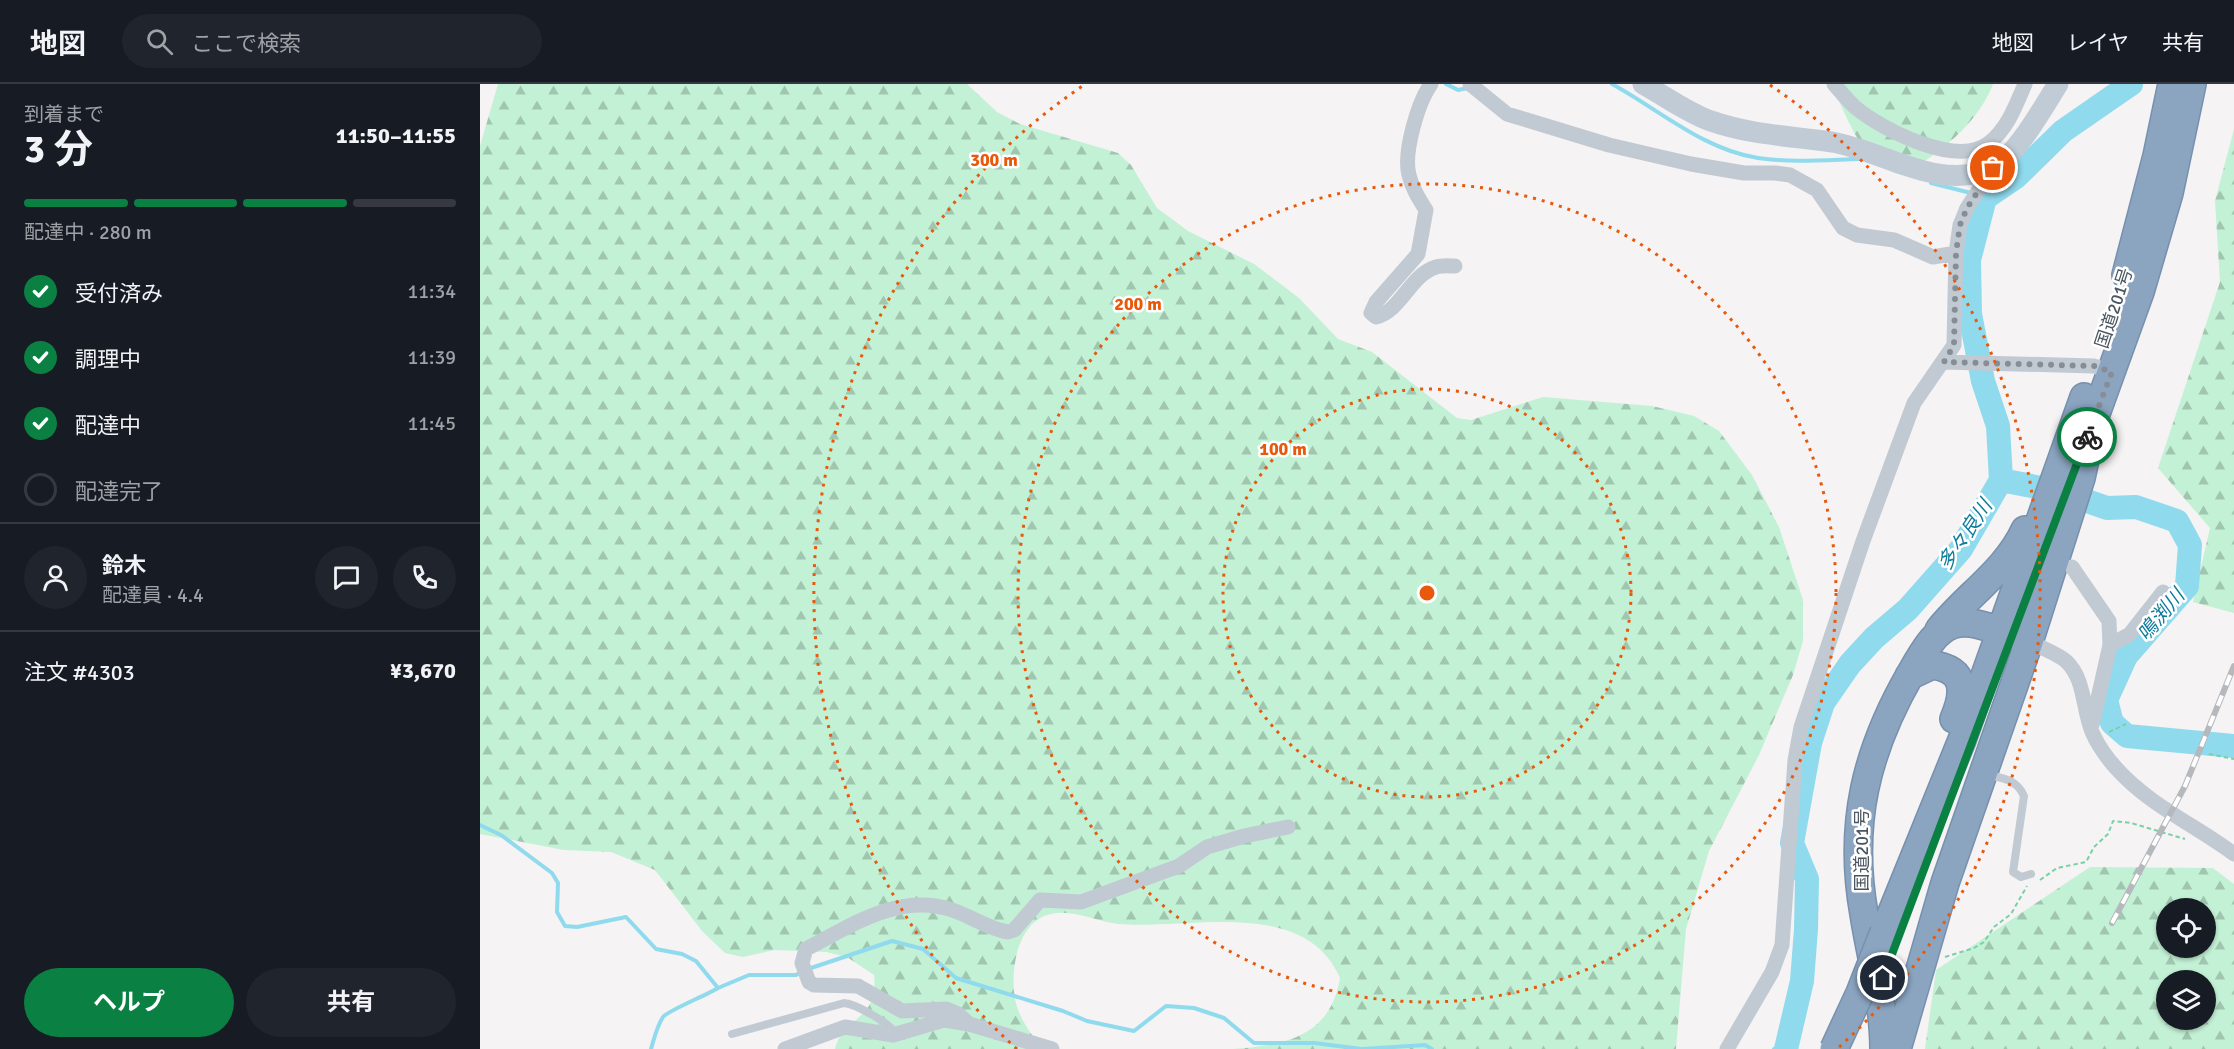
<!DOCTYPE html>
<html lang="ja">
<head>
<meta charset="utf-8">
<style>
  :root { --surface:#171b24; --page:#20242c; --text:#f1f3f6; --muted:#9ea1a6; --line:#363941; --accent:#0b8043 }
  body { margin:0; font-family:Signika,"Noto Sans JP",sans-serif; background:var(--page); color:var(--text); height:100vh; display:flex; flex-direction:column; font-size:22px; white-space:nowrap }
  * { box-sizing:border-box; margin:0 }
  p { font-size:20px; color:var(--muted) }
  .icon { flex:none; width:33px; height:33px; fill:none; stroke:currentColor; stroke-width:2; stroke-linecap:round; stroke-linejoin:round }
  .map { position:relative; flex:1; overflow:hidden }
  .panel { display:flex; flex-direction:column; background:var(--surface); width:480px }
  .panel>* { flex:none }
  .fabs { position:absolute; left:1676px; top:814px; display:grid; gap:12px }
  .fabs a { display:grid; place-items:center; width:60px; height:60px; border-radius:50%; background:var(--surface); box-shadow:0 2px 4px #0004; font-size:30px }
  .pin { position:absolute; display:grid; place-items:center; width:51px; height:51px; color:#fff; margin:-26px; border:3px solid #fff; border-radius:50%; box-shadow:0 2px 6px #0007 }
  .courier { position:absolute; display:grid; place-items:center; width:60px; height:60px; margin:-30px; border:4px solid #0b8043; border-radius:50%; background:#fff; color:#222; box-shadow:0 2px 8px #0007 }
  .head em { font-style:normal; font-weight:700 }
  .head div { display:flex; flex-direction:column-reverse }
  .head { display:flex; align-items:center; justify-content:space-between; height:102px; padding:0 24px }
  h1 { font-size:39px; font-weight:700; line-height:45px }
  .bar { display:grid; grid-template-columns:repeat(4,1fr); gap:9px 6px; align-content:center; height:72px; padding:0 24px }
  .bar i { height:8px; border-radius:4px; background:var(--line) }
  .bar .active { background:var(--accent) }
  .bar p { grid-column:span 4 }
  .line { display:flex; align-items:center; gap:15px; padding:0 24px; border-top:2px solid var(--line) }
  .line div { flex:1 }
  .round { display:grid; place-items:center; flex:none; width:63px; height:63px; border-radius:32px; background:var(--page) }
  ol { padding:0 24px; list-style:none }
  li { display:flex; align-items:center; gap:18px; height:66px }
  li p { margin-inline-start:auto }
  li .icon { padding:6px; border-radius:50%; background:var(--accent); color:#fff; stroke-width:4 }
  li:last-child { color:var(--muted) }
  li i { width:33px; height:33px; border:3px solid var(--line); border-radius:50% }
  .primary-button { display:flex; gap:12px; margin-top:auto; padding:12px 24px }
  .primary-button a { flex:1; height:69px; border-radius:36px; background:var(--accent); color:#fff; font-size:24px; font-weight:700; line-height:69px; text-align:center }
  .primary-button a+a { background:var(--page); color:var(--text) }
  header { display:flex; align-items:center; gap:36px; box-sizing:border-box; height:84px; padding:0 30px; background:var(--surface); border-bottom:2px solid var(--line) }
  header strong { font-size:28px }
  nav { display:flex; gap:33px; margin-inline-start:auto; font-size:21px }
  .search { width:420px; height:54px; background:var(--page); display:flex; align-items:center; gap:15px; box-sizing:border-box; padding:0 21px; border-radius:33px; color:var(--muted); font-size:22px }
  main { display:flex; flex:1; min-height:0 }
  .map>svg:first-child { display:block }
</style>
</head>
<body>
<header>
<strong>地図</strong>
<div class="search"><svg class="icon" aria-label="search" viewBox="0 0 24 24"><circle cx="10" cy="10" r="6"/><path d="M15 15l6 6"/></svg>ここで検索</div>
<nav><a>地図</a><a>レイヤ</a><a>共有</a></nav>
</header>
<main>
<section class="panel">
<div class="head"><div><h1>3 分</h1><p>到着まで</p></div><em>11:50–11:55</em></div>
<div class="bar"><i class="active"></i><i class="active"></i><i class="active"></i><i></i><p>配達中 · 280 m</p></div>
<ol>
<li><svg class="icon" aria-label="check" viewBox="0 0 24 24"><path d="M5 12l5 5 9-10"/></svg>受付済み<p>11:34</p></li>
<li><svg class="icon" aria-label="check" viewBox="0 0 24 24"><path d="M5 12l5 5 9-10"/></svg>調理中<p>11:39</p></li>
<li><svg class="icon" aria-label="check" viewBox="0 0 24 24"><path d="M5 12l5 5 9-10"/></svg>配達中<p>11:45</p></li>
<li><i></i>配達完了</li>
</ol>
<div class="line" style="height:108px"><a class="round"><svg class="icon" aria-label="person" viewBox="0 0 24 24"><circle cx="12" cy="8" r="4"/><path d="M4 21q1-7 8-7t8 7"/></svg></a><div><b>鈴木</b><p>配達員 · 4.4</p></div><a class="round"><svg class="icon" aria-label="chat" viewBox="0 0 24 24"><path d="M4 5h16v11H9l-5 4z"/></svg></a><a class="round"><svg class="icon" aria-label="phone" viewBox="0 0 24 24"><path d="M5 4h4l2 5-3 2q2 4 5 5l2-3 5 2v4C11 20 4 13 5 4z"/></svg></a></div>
<div class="line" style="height:78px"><div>注文 #4303</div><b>¥3,670</b></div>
<div class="primary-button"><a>ヘルプ</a><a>共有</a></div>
</section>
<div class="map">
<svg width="1754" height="965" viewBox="0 0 1754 965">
  <defs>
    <pattern id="forest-firs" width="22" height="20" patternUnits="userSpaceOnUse" patternTransform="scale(1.5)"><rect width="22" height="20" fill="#c3f1d5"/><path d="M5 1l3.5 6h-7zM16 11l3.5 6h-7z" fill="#a0c6b0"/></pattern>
  </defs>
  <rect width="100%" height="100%" fill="#f5f3f3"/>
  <path fill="url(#forest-firs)" fill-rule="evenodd" d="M18,0H487L517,28L540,40L638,69L651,81L677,124L708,147L774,180L819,214L858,255L892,268L977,334L991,336L1063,313L1172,322L1214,332L1239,347L1272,391L1299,443L1323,516V557L1313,591L1279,671L1229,767L1206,845L1196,965H753C804,961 850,954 860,894C825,812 707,846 639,840C617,838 593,825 571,830C535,837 528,895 537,923C542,938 553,954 564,965H355C364,931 399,937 394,891L367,873L346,868L294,866L263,873L245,869L222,847L175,786L131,768L84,766L0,750V62Z
    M1348,0H1513C1498,40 1458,71 1422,91C1391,84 1377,56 1364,28C1359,18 1356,8 1348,0Z
    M1754,45V529L1713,518L1730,444L1678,384L1740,198L1735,117Z
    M1610,783L1733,784L1754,800V965H1445L1456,886ZM1686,825H1725V864H1686ZM1686,897H1725V936H1686Z"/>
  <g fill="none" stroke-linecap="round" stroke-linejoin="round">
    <path stroke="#90daee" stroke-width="4" d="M966,0L978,6L988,4
      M1132,0C1178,25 1224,66 1278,74C1311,79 1346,76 1379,75
      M1451,99L1491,109
      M0,741L21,751L72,789L78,799L77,828L85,842L97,843L146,833L176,865L202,870L216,877L238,904L269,891H316L321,888
      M328,885L412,857L443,865L476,894L583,927L607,937L654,947L686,922L714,924L744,934L774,959H834L882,965L945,961L952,965
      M171,965C174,955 177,942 183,933C187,927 227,911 238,904
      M1294,965L1308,958"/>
    <path stroke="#90daee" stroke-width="24" d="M1521,396L1581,408L1627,424L1656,423L1697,437L1710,461L1707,502L1646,572L1626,616L1632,639L1647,652L1754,662
      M1306,965L1322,897L1326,845L1327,795L1312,759L1330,659L1343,619L1370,580L1394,554L1428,525L1481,465L1521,396L1518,342L1503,297L1490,230L1489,176L1505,114L1536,93L1583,47L1651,0"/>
    <g stroke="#7690ad" stroke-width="30">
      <path id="highway" d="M1646,191L1677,72L1692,0
        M1459,546C1486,512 1527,486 1545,446
        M1429,592L1452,581C1487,585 1485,609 1474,635
        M1404,848L1482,656L1604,313
        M1404,965C1404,919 1391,875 1384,830C1368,740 1386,667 1431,589C1463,532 1475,529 1536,553
        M1417,965L1465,799L1549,558L1601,394L1613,338L1660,208L1689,109L1712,0"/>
    </g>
    <path stroke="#7ad0a6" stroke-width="2" stroke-dasharray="4.5 3" stroke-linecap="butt" d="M1629,648L1646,640
      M1729,670L1754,675
      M1560,796L1577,784L1606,778L1614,763L1628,750L1633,737L1651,739L1705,755
      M1465,873L1494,864L1504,858L1514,843L1531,830L1547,802"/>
    <path stroke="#c1cad2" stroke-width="8" d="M1508,691C1524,694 1537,696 1544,712L1533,788L1541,793L1551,790
      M252,950L364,919C376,920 411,940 416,950"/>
    <path stroke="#c1cad2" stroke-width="15" d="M951,0C938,18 923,69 929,91C932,104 939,115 946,126L938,170L896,218L891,229L896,233C921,227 930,191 956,183C962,181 970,182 975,182
      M990,0L1027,30L1129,61L1211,80L1264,89H1295L1310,91L1337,106L1363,144L1377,151L1414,156L1453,173L1476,169
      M1354,0C1361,8 1368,17 1376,24C1403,46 1477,84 1509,59C1528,44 1536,21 1545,0
      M1464,278L1614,282L1631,288
      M1592,483L1629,537L1630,561
      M1549,558C1561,563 1576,569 1586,577C1606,596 1602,626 1613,650C1618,661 1628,675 1636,684C1669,721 1715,741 1754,770
      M1612,641L1630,561L1650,550L1683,508
      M489,940L478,930L466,925L422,927L378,902L334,901L329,898L322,879L326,865C371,842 419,808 472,826C491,832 508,845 528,848L534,846L560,816L601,818L699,782L727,763L764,752L808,743
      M305,965L365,943L413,951L464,936L489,940L572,965
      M1247,965L1292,888L1302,861L1315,676L1321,643L1383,457L1434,319L1474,261L1476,169L1480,141L1487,124L1513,84"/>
    <path stroke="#c1cbd6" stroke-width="21" d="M1163,0C1185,12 1208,29 1231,37C1271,51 1311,52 1352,58C1404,67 1457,107 1510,85C1536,74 1563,23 1578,0"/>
    <use href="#highway" stroke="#8ba5c1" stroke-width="27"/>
    <g stroke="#b5b8bd" stroke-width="6">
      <path id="rail" d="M1632,839L1705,702L1754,582"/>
    </g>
    <use href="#rail" stroke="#fff" stroke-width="4" stroke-dasharray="11" stroke-linecap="butt"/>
    <g stroke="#7690ad" stroke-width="30" stroke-linecap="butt">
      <path id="highway-bridge" d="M1354,965L1380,909L1404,848"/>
    </g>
    <use href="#highway-bridge" stroke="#8ba5c1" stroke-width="27"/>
  </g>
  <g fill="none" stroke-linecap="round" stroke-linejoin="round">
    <path stroke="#868d94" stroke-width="6" stroke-dasharray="0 10.8" d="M1513,84L1487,124L1480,141L1476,169L1474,261L1464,278L1614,282L1632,288L1607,353"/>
    <path stroke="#0b8043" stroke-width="8" d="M1403,894L1607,353"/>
  </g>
  <g fill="none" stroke="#e8590c" stroke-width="3" stroke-dasharray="3 6">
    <circle cx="947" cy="509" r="204"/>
    <circle cx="947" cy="509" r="409"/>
    <path d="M537 965A613 613 0 0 1 604 1M1290 1A613 613 0 0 1 1357 965"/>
  </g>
  <g text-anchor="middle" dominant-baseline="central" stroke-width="5" stroke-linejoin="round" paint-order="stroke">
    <g font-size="18" fill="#4a5661" stroke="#fff">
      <text transform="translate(1634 224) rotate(-72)">国道201号</text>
      <text transform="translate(1382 766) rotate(-90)">国道201号</text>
    </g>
    <g font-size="20" font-style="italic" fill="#0c7c9b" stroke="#fff">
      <text transform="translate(1485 451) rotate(-56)">多々良川</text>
      <text transform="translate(1681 531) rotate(-50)">鳴渕川</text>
    </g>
  </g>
  <circle cx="947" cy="509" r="9" fill="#e8590c" stroke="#fff" stroke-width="3"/>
  <g font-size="18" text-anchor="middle" font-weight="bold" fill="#e8590c" stroke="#fff" stroke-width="5" stroke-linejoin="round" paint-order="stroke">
    <text x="514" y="82">300 m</text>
    <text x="658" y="226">200 m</text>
    <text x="803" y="371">100 m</text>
  </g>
</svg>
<div class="fabs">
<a><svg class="icon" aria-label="locate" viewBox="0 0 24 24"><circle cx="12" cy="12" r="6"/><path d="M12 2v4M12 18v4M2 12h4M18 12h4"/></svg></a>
<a><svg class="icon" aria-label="layers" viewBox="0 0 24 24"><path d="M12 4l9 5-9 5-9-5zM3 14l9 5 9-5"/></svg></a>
</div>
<div class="pin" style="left:1513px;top:84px;background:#ea580c"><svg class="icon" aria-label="bag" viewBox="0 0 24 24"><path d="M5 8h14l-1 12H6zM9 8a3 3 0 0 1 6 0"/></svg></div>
<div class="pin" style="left:1403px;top:894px;background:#1f2937"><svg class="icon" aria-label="home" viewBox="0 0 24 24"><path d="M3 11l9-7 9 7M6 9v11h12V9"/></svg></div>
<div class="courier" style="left:1607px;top:353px"><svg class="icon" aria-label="bike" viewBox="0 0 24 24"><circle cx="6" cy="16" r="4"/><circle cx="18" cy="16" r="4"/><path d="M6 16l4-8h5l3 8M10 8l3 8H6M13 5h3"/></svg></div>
</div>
</main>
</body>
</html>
